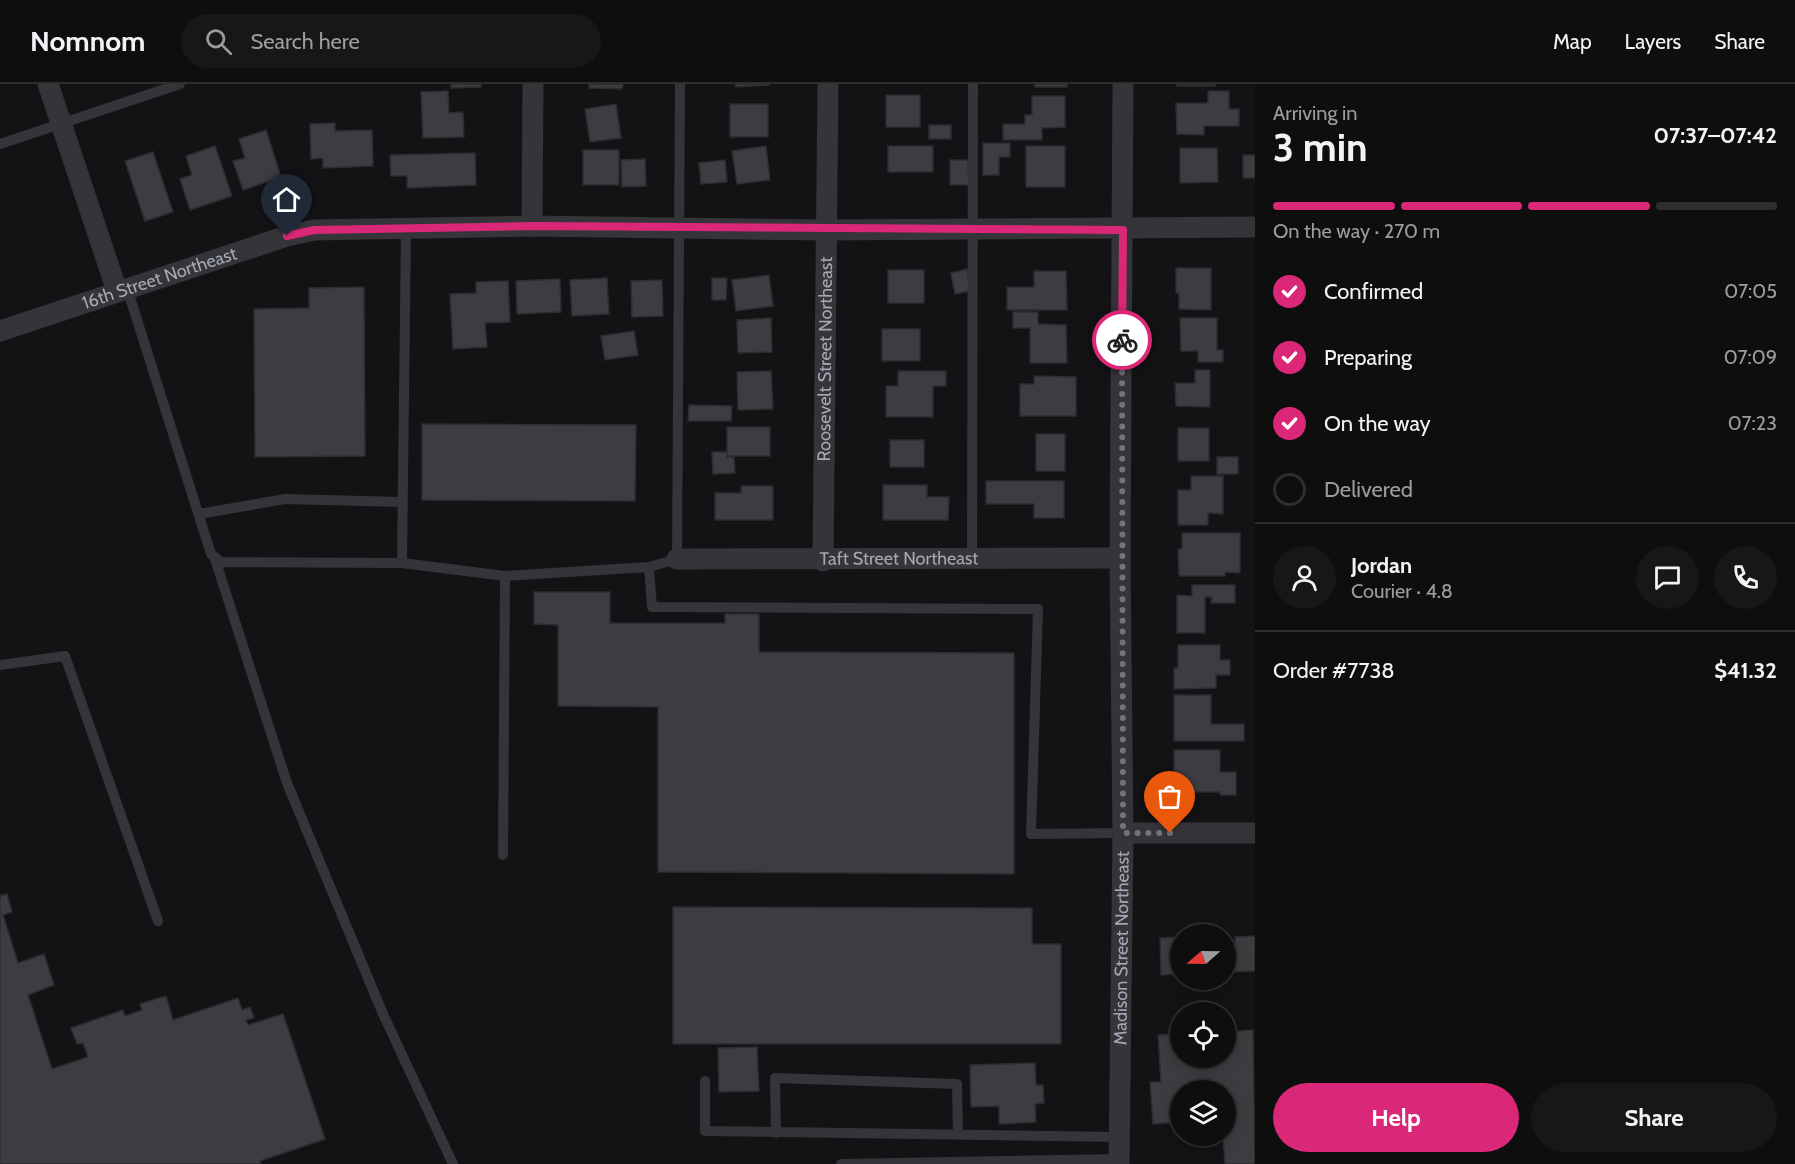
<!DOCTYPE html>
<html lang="en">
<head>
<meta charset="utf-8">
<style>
  :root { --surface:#0e0e0f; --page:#171718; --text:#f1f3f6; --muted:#9b9c9e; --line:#2e2e2f; --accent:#db2777 }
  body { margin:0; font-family:Cabin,sans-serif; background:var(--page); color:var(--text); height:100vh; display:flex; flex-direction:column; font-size:22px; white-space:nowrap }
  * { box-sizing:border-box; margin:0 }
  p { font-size:20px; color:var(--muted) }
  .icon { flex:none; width:33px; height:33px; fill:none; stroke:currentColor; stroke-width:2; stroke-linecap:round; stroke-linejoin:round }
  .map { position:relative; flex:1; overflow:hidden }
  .drawer { display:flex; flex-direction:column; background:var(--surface); width:540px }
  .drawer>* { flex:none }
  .needle { width:39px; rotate:250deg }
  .fabs { position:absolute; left:1170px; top:840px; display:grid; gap:12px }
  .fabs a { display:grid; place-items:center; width:66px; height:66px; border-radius:50%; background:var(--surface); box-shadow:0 3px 15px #0003,0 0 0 2px var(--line); font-size:30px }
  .pin { position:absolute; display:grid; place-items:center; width:51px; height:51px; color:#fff; margin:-62px -26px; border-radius:50% 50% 50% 0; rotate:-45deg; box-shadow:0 0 6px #0007 }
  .pin .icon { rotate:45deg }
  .courier { position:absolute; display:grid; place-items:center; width:60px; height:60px; margin:-30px; border:4px solid #db2777; border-radius:50%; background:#fff; color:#222; box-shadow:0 2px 8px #0007 }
  .head em { font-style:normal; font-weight:700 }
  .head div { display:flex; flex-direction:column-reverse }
  .head { display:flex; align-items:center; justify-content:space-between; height:102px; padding:0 18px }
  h1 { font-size:39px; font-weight:700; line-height:45px }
  .bar { display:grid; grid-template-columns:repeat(4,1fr); gap:9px 6px; align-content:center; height:72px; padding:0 18px }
  .bar i { height:8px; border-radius:4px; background:var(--line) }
  .bar .active { background:var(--accent) }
  .bar p { grid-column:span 4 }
  .line { display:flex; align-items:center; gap:15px; padding:0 18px; border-top:2px solid var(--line) }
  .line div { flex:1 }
  .round { display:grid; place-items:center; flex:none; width:63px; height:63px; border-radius:32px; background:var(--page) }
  ol { padding:0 18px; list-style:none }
  li { display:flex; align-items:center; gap:18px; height:66px }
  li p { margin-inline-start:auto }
  li .icon { padding:6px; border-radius:50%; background:var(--accent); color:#fff; stroke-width:4 }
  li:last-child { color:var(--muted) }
  li i { width:33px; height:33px; border:3px solid var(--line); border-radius:50% }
  .button { display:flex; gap:12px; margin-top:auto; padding:12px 18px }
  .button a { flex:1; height:69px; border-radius:36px; background:var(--accent); color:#fff; font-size:24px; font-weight:700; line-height:69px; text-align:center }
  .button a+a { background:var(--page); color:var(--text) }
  header { display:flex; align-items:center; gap:36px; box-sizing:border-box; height:84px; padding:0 30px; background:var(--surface); border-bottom:2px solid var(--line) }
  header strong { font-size:28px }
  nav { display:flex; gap:33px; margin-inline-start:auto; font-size:21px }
  .search { width:420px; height:54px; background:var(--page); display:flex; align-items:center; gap:15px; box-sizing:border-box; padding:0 21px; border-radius:33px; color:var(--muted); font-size:22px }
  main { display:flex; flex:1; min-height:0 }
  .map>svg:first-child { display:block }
</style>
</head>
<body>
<header>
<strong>Nomnom</strong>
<div class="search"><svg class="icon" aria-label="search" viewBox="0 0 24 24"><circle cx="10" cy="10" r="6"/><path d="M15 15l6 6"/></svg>Search here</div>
<nav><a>Map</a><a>Layers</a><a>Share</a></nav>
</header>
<main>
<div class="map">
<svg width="1255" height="1080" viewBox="0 0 1255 1080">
  <rect width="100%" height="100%" fill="#131214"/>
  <path fill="#3d3d41" stroke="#2d2c30" stroke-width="1.5" d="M451,0H481V3L451,4Z
    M589,0H623L622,5L589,4Z
    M735,0H769V1L736,3Z
    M1035,0H1067V3H1035Z
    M1177,0H1215V2H1177Z
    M448,7L449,29L463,28L464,53L423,54L421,8Z
    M1208,7H1229V25H1239V42H1204V51L1177,50L1176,19H1208Z
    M886,11H920V43H886Z
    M1032,12H1065V43L1042,44V56H1003V40H1025V31H1032Z
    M616,20L621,54L590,58L585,25Z
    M730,20H768V53H730Z
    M335,39V47L372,46L373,82L323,84V74L311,75L310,40Z
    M929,41H951V55H929Z
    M266,46L281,93L243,106L233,77L245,74L239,55Z
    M983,59H1010V73H999V91H983Z
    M215,62L232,112L190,126L180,95L192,91L186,72Z
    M766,62L770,96L737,100L732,67Z
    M888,62H933V88H888Z
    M1026,62H1065V103H1026Z
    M1180,64H1217L1218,98L1180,99Z
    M583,66H619V101H583Z
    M153,68L173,128L145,137L125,77Z
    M475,69L476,101L407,104V92H391L390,71Z
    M1243,71H1255V94H1243Z
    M645,75L646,102L622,103L621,76Z
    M725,76L727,98L701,100L699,79Z
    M950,76H968L969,101H950Z
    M1176,184H1211V226L1179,225V208L1176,209Z
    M967,185L971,207L955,210L951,189Z
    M888,186H924V219H888Z
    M1034,187H1066L1067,226H1007V203H1034Z
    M769,191L773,222L736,227L732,196Z
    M607,194L609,230L572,232L570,196Z
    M712,194H727L726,216H712Z
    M560,195L561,228L517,230L516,197Z
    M662,196L663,232L632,233L631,197Z
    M508,197L510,238L485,239L487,263L453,265L450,210L476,209V198Z
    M364,203L365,372L255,373L254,225L309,224V204Z
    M1013,228H1038V240L1066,241L1067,279H1030V244H1013Z
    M771,234L772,268L738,269L737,236Z
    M1180,234H1217V266H1223V278H1198V267H1181Z
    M882,245H920V277H882Z
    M634,247L638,271L605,276L601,252Z
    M1195,286H1210V323L1176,322L1175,299H1195Z
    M771,287L773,325L738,326L737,288Z
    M898,287H946V302H933V333H886V302H898Z
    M1034,292L1076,293V332H1020V300H1034Z
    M689,321L732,322L731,337H688Z
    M422,340L636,341L635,417L422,416Z
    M727,343H770V372H727Z
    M1178,344H1209V377H1178Z
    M1036,350H1065V387H1036Z
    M890,356H924V383H890Z
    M712,368H727V373H734L735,389L713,390Z
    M1217,373H1238V390H1217Z
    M1191,392H1223V430L1208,429V441H1178V406H1191Z
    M986,397H1064V434H1034V420H986Z
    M883,401H927V413H949L948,436H883Z
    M741,402H773V436H715V409H741Z
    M1182,449H1240V489L1225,488V492H1179L1178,465H1182Z
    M1192,501H1235V519H1211L1212,513H1205V549H1177V511L1192,512Z
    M534,508H610V539H725V530H759V568L1014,569V790L658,788V623L558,622V541L534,540Z
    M1178,561H1220V576H1230V591H1216V604L1174,605V584H1178Z
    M1174,611H1211V640H1244V657H1174Z
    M1174,666H1220V688H1236V711H1220V708H1174Z
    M7,810L12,828L3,831L18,879L44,870L54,901L28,911L52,985L88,973L83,959L77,960L71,944L123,926L125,932L142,926L140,920L166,912L173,936L238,914L242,926L250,923L254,934L246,936L248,941L283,930L325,1055L260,1077L261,1080H0V812Z
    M673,823L1032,824V860H1061V960H673Z
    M1255,852V887L1226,888V862L1235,861V853Z
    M1180,853V890L1161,891L1160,854Z
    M1253,946L1255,1080H1225L1223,1052H1217H1226V1006H1180V1038L1153,1040L1150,998H1161L1158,951L1180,950V974H1226V948Z
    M757,963L759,1007L719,1008L718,964Z
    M1035,979L1036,1001H1043L1044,1019L1035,1020L1036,1038L999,1040V1022L971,1023L970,981Z"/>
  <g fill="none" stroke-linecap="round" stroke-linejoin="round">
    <path stroke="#343439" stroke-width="10" d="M0,60L180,0
      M127,204L211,470L221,478L402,479L406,145
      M199,430L285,415L403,418
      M215,475L287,699L383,930L453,1080
      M972,475L973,0
      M402,479L505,492L649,483L677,475L680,0
      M649,483L652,523L1038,525L1031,750L1123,749
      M0,581L65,572L158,837
      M503,771L505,492
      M705,997V1047L1119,1053
      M776,1049L775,994L957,1000L958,1050
      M841,1080L1119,1075"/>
    <g stroke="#343439" stroke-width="21">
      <path d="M48,0L117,207"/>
      <path d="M532,142L533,0"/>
      <path id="s1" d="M0,247L287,152L314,146L532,142L826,146L1255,143"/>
      <path id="s2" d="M677,475L1120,474"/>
      <path id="s3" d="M823,477L828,0"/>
      <path d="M1123,749H1255"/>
      <path id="s4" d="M1119,1080L1123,749L1120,474L1123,0"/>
    </g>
  </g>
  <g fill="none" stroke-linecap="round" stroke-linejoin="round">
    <path stroke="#71747c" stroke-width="6" stroke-dasharray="0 10.8" d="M1122,256L1123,749H1170"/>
    <path stroke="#db2777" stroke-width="8" d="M287,152L314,146L532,142L1123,146L1122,256"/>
  </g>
  <g text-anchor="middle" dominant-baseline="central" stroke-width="5" stroke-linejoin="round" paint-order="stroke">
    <g font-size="18" fill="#a4a8b4" stroke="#0e0d0f">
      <text stroke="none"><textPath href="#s1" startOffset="168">16th Street Northeast</textPath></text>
      <text stroke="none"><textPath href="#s3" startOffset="202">Roosevelt Street Northeast</textPath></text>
      <text stroke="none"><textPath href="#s2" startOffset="222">Taft Street Northeast</textPath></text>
      <text stroke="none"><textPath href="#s4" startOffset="216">Madison Street Northeast</textPath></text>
    </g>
  </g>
</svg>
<div class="fabs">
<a><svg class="needle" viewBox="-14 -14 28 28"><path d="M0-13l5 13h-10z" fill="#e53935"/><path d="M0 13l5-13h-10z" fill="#9b9c9e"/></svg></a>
<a><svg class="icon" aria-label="locate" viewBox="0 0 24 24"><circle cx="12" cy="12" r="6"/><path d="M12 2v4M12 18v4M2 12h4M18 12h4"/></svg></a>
<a><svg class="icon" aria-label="layers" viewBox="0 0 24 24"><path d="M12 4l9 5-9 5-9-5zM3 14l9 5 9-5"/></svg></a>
</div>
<div class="pin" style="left:1170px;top:749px;background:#ea580c"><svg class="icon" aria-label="bag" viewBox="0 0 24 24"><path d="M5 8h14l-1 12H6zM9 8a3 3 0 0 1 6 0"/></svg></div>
<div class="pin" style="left:287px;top:152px;background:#1f2937"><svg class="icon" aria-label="home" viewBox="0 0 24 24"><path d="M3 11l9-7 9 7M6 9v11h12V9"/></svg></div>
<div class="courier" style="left:1122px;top:256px"><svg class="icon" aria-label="bike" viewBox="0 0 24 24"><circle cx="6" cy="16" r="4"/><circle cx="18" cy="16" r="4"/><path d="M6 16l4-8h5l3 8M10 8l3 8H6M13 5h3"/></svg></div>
</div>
<section class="drawer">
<div class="head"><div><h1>3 min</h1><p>Arriving in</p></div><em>07:37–07:42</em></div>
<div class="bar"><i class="active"></i><i class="active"></i><i class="active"></i><i></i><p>On the way · 270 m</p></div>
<ol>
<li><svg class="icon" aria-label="check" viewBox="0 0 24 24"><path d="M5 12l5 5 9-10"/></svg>Confirmed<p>07:05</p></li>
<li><svg class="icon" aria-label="check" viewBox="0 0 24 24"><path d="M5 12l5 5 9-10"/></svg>Preparing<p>07:09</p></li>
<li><svg class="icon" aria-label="check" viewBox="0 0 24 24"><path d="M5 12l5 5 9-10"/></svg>On the way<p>07:23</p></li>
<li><i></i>Delivered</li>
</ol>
<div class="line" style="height:108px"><a class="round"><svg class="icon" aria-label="person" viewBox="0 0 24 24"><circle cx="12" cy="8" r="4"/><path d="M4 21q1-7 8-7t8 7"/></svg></a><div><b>Jordan</b><p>Courier · 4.8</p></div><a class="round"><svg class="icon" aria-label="chat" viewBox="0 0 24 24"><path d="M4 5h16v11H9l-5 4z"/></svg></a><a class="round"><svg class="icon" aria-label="phone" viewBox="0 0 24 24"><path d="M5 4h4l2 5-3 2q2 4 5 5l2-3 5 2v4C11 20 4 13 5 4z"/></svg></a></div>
<div class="line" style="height:78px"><div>Order #7738</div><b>$41.32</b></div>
<div class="button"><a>Help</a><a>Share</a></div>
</section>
</main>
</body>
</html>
